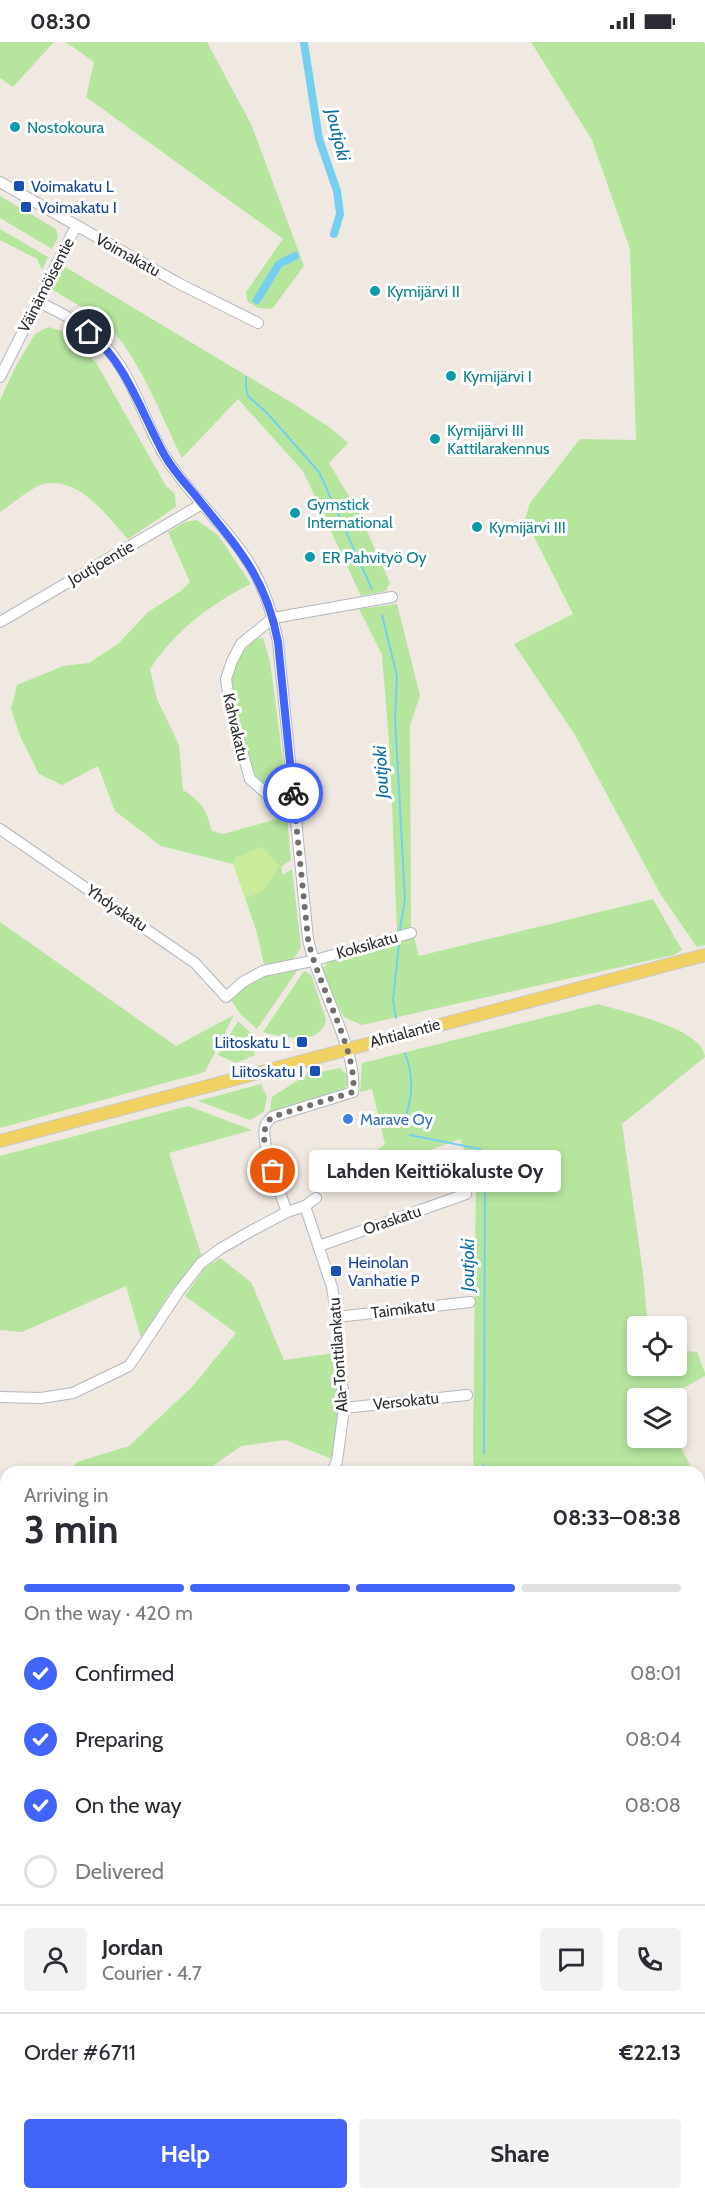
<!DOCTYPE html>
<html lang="en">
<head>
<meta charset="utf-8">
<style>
  :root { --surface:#fff; --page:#f2f2f3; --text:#2b2b33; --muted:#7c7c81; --line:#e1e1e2; --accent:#4264fb }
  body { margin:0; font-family:Cabin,sans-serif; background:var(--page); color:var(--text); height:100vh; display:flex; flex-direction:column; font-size:22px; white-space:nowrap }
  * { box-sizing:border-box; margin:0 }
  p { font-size:20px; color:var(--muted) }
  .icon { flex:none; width:33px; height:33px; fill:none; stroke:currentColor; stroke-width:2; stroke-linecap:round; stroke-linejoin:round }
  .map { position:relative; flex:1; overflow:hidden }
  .details { position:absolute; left:0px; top:1424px; width:705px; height:734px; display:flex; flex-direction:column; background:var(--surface); border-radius:18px 18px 0 0; box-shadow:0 3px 9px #0003 }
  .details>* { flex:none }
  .tools { position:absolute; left:627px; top:1274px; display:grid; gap:12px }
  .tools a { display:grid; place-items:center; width:60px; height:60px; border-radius:6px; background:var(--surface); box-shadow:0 3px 9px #0003; font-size:30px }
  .pin { position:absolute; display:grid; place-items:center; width:51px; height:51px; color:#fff; margin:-26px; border:3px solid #fff; border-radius:50%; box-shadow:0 2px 6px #0007 }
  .courier { position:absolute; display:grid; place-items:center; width:60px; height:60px; margin:-30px; border:4px solid #4264fb; border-radius:50%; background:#fff; color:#222; box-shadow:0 2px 8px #0007 }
  .bubble { position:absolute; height:42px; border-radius:6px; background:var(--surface); box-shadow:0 3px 9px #0003; font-size:20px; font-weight:800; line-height:42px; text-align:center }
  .head em { font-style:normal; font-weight:800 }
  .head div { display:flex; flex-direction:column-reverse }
  .head { display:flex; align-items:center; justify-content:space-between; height:102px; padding:0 24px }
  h1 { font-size:39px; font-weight:800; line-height:45px }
  .bar { display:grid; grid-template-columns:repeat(4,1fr); gap:9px 6px; align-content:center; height:72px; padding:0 24px }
  .bar i { height:8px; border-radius:4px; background:var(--line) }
  .bar .selected { background:var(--accent) }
  .bar p { grid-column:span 4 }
  .line { display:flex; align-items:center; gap:15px; padding:0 24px; border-top:2px solid var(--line) }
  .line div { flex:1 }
  .round { display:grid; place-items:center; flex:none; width:63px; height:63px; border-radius:6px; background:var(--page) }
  ol { padding:0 24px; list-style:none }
  li { display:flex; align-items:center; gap:18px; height:66px }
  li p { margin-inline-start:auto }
  li .icon { padding:6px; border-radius:50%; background:var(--accent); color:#fff; stroke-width:4 }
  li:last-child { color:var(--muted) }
  li i { width:33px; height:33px; border:3px solid var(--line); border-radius:50% }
  .primary-button { display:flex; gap:12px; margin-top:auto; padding:12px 24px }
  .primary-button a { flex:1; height:69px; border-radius:6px; background:var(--accent); color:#fff; font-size:24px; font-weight:800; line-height:69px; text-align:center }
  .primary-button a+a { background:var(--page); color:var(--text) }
  .status { display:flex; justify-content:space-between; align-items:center; height:42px; padding:0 30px; background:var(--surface); direction:ltr }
  .status svg { height:16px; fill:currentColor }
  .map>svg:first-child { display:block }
</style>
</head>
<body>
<div class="status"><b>08:30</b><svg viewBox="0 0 49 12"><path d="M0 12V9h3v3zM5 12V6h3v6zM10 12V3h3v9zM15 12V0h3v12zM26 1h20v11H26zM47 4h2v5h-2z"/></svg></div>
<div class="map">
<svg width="705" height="2156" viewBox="0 0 705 2156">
  <rect width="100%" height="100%" fill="#efe9e1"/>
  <path fill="#b6e59e" d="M0,0H54L13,45L0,36Z
    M66,0H207L252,84L304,224L272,267L258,266L247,259L246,250L283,197L86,55L94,20Z
    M531,0H703L705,2V903L697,905L661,853L575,693L514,602L573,572L525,477L530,461L580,397L636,398L630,207L592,98Z
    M0,154L56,187L58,195L52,207L0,176Z
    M0,187L48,215L42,228L37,217L0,198Z
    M62,223L294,362L329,385L348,401L329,421L358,469L390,541L386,549L361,554L303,429L238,357L182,416C163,378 137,310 106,282C89,268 69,258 51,247Z
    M48,285L69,291L97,322L166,444L175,452L176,465L128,497C107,474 79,434 43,442C34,444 9,464 0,470V358L16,324L35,292Z
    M197,478L218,493L251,542C210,562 175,589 150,627L157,657L179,703L183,748C203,761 206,767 212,789L224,792L287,774L291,818L281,825L283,833L292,827L301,905L293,918L264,923L257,891L245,856L262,849L237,815L233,822L161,804L115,769L98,724L62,743L39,732L21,696L11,667L17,643L63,624L89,621L119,601L148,570L181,549L190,540L168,490L185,480Z
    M397,562L420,654L410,683L411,886L397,890L390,712L382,613L359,567Z
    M263,596L270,619L284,727L283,750L276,751L253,733L236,672L231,636L238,615L255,597Z
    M653,857L682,908L674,913L362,983L344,975L325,939L323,926L330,918L414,895L419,914Z
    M0,880L176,1004L234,973L205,1030L0,1086Z
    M299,926L257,987L240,972L230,956L246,942L265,931Z
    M304,929L311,933L326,977C322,1005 282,995 263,990Z
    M598,962C621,969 703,986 705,1015L622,1082L643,1231L648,1284H638V1323H676L677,1308L697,1310L705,1331V1334L666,1356H638V1395H676L693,1429H474L473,1411L476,1138L460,1097L354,1137L352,1126L385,1102L372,1047L360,1050L362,1021Z
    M238,979L251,991L255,1013L236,1021L218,1013Z
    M340,1026L347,1033V1043L342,1050L269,1072L272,1055L306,1033Z
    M261,1042L267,1055L264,1070L250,1078L198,1059Z
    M188,1064L252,1088L169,1111L202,1215L171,1249L141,1296L126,1244L22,1290L0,1288V1114Z
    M220,1216L251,1240L284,1318L335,1311L338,1384L332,1417L286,1398L241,1404L206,1429L71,1430L77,1420L129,1404L193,1344L236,1291L185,1254L205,1226Z
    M699,1441L705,1452V1993L699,1996Z
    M0,1564L6,1570V1656L0,1659Z
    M0,1726L6,1728V1835L0,1838Z
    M6,1924V2151H68L66,2156H10L0,2152V1939Z
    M705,2018V2156H487L493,2151H699V2021Z
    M381,2151H457L452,2156H379Z"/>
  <path fill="#c9ec9a" d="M262,805L280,824L262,850L245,856L233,822L237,815Z"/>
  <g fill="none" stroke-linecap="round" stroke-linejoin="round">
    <path stroke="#75cff0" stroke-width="2" d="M246,335V346L248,354L267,371L319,430L372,547
      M382,573L397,634L395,676L405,857L400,887
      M396,976L393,958L399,902
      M404,1079C413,1055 414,1035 405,1011
      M410,1093L480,1107L485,1115L484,1412
      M483,1430V1423
      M699,1782L705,1787
      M699,1976L705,1973
      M404,2156L406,2151"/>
    <path stroke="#75cff0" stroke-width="8" d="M304,1L319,97L337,149L340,172L334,192
      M257,258L279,222L295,214"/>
    <g stroke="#b4b7c1" stroke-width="12">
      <path id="minor" d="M0,140L178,241L258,281
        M38,260C62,271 83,282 102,301C134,333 143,379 166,416C188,451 220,478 243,512C262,538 272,569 278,600L308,897C317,943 358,1008 353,1050L272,1075C271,1076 266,1081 266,1082C258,1097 281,1153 287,1170
        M0,335L76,184
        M0,580L202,462
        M294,761H283L267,752L250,737L231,671L226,637L232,619L241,602L273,576L392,555
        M0,787L195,921L226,955L243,940L263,929L312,919L411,891
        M305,1164L332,1245L337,1275L344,1366L337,1419L332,1430
        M319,1204L466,1152
        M337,1275L470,1260
        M0,1355L41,1356L73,1351L129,1324L179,1249L201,1221L220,1207L251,1189L287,1170L305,1164L316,1156
        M344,1366L467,1353
        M0,1463L6,1468
        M0,1666L6,1662
        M73,2156L75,2151
        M372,2156L375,2151"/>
    </g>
    <g stroke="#c9c9c9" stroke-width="14">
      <path id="major" d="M0,1099L705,913"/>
    </g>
    <use href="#minor" stroke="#fff" stroke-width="10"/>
    <use href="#major" stroke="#f2d163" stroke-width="12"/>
    <path stroke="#a3a6b8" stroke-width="2" d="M699,2008L705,2005
      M471,2156L476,2151"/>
  </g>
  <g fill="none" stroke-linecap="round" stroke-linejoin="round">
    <path stroke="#726f6d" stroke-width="6" stroke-dasharray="0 10.8" d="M273,1129C267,1111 257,1090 272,1075L353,1050C358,1008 317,943 308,897L293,751"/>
    <path stroke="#4264fb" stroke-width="8" d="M89,290C128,323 141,371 165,414C174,430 188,444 199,458C239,507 266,536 278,600L293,751"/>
  </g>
  <g fill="#0f9aa8" stroke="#fff" stroke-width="2">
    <circle cx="15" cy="85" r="6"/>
    <circle cx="375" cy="249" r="6"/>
    <circle cx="451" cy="334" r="6"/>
    <circle cx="435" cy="397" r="6"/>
    <circle cx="295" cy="471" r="6"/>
    <circle cx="477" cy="485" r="6"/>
    <circle cx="310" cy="515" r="6"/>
  </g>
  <g fill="#1a4fb4" stroke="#fff" stroke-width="2">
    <rect x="13" y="138" width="12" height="12" rx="3"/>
    <rect x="20" y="159" width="12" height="12" rx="3"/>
    <rect x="296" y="994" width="12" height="12" rx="3"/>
    <rect x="309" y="1023" width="12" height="12" rx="3"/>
    <rect x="330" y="1223" width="12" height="12" rx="3"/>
  </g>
  <circle fill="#3f7fe0" stroke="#fff" stroke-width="2" cx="348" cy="1077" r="6"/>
  <g text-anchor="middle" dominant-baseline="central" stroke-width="6" stroke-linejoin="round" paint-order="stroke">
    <g font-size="16" fill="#0d838f" stroke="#fff" text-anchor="start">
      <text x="27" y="85">Nostokoura</text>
      <text x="387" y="249">Kymijärvi II</text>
      <text x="463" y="334">Kymijärvi I</text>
      <text x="447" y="388">Kymijärvi III<tspan x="447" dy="18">Kattilarakennus</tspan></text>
      <text x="307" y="462">Gymstick<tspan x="307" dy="18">International</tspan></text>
      <text x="489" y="485">Kymijärvi III</text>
      <text x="322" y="515">ER Pahvityö Oy</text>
    </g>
    <g font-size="16" fill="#164399" stroke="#fff" text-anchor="start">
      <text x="31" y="144">Voimakatu L</text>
      <text x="38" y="165">Voimakatu I</text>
      <text x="290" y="1000" text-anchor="end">Liitoskatu L</text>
      <text x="303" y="1029" text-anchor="end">Liitoskatu I</text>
      <text x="348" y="1220">Heinolan<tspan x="348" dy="18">Vanhatie P</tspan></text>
    </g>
    <g font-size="16" fill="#2e2e2e" stroke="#fff">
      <text transform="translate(128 213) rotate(29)">Voimakatu</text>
      <text transform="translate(46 243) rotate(-63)">Väinämöisentie</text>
      <text transform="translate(101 521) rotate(-30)">Joutjoentie</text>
      <text transform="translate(236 685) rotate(77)">Kahvakatu</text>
      <text transform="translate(117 866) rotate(34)">Yhdyskatu</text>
      <text transform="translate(367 903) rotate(-16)">Koksikatu</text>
      <text transform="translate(405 991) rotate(-15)">Ahtialantie</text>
      <text transform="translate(392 1178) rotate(-19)">Oraskatu</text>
      <text transform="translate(403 1267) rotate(-7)">Taimikatu</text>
      <text transform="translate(338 1313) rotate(-94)">Ala-Tonttilankatu</text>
      <text transform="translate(406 1359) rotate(-6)">Versokatu</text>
    </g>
    <g font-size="16" fill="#366cbe" stroke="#fff" text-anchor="start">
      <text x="360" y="1077">Marave Oy</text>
    </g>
    <g font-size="18" font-style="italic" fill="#0d6fa3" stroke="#fff">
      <text transform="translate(338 93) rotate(76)">Joutjoki</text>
      <text transform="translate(381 730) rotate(-93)">Joutjoki</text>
      <text transform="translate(468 1223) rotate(-90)">Joutjoki</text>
    </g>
  </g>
</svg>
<div class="tools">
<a><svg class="icon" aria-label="locate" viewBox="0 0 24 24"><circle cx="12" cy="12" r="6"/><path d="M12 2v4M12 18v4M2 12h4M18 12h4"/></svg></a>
<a><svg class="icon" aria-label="layers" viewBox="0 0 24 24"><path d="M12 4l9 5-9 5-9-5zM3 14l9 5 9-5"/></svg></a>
</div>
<div class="pin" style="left:273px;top:1129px;background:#ea580c"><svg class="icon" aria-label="bag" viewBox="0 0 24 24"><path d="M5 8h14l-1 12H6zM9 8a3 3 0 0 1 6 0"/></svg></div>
<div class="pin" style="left:89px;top:290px;background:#1f2937"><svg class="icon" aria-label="home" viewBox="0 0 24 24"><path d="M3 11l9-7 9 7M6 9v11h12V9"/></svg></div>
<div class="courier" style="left:293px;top:751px"><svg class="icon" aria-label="bike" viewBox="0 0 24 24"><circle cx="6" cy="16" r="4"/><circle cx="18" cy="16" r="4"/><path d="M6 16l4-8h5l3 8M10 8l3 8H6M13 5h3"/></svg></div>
<div class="bubble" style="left:309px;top:1108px;width:252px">Lahden Keittiökaluste Oy</div>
<section class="details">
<div class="head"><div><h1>3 min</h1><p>Arriving in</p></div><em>08:33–08:38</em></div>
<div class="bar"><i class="selected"></i><i class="selected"></i><i class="selected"></i><i></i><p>On the way · 420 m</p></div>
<ol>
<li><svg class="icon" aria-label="check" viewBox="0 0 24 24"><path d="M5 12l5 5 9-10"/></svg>Confirmed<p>08:01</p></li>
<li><svg class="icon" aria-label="check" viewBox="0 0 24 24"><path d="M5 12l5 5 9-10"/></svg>Preparing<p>08:04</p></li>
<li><svg class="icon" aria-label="check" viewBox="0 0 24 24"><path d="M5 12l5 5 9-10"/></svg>On the way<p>08:08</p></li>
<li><i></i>Delivered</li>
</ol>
<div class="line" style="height:108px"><a class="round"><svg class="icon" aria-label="person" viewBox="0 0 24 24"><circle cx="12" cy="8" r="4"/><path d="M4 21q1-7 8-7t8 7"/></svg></a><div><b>Jordan</b><p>Courier · 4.7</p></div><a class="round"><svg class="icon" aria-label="chat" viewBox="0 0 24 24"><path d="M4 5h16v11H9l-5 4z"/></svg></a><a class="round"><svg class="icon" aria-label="phone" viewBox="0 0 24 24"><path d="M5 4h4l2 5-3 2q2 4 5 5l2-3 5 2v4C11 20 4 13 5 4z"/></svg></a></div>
<div class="line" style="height:78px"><div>Order #6711</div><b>€22.13</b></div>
<div class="primary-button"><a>Help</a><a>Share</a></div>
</section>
</div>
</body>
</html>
